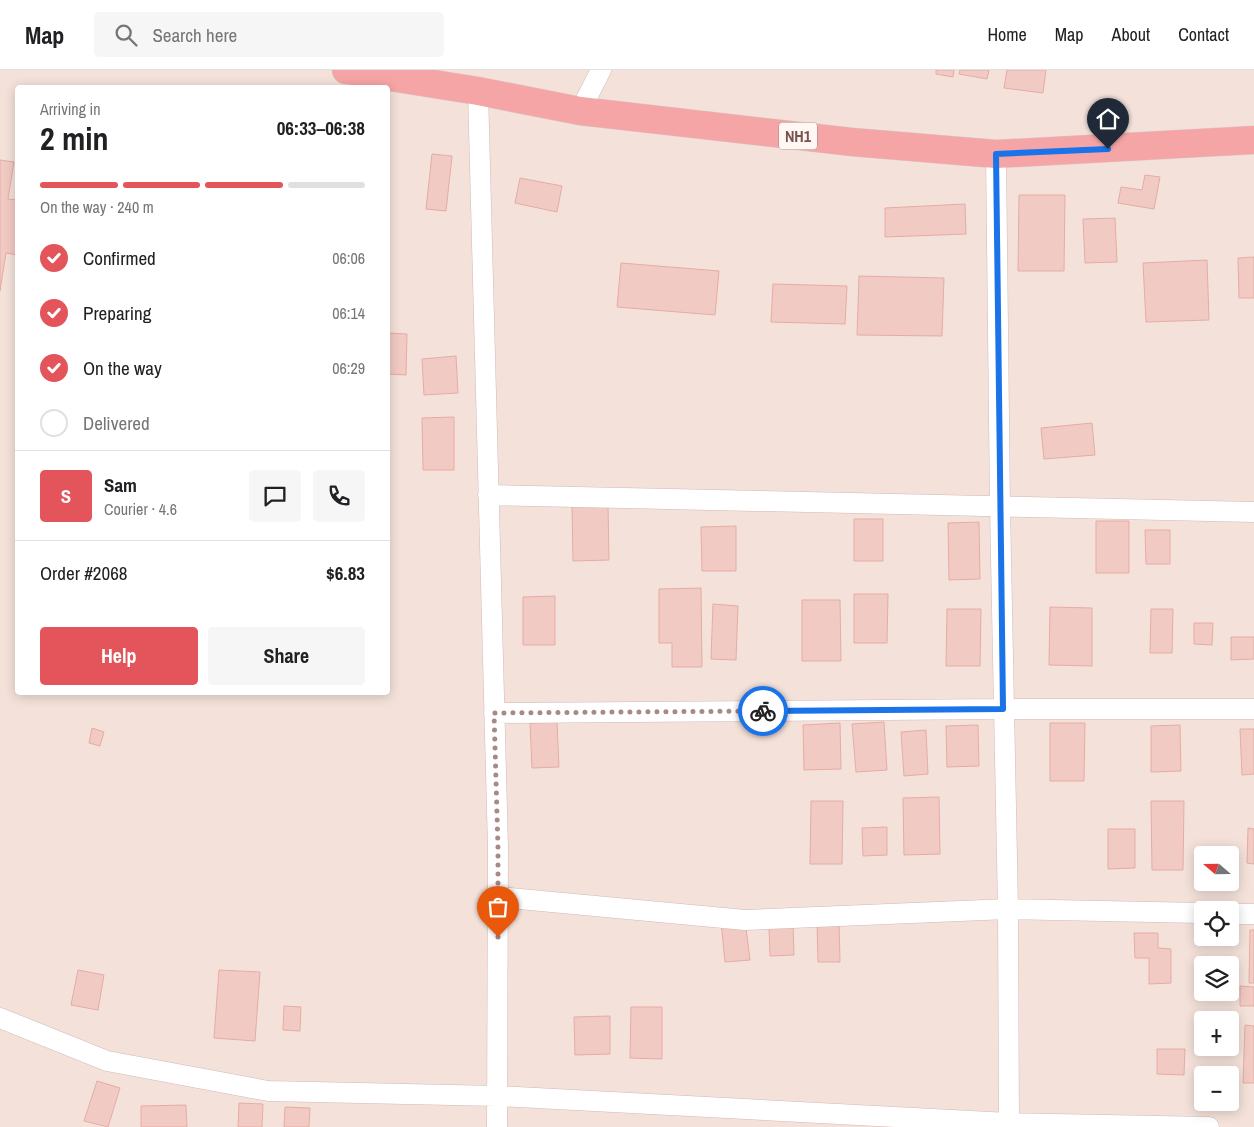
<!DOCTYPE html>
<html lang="en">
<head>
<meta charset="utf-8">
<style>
  :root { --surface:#fff; --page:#f6f6f6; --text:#202124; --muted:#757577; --line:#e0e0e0; --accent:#e3555a }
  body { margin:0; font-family:"Archivo Narrow",sans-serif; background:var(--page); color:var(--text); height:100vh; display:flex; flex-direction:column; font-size:19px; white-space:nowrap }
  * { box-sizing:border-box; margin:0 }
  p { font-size:16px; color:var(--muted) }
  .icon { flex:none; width:28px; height:28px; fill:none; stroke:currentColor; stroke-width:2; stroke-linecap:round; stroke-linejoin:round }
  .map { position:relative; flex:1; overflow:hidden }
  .sheet { position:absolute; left:15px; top:15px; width:375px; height:610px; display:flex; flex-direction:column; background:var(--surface); border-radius:5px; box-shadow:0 2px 12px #0003 }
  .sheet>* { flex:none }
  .needle { width:32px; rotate:290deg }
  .buttons { position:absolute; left:1194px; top:776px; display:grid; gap:10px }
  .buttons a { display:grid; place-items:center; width:45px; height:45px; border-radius:5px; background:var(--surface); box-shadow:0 2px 12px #0003; font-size:25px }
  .pin { position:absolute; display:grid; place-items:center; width:42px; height:42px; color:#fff; margin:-51px -21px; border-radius:50% 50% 50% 0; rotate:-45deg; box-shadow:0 0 5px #0007 }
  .pin .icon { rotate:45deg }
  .courier { position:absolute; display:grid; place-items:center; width:50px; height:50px; margin:-25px; border:4px solid #1a73e8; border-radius:50%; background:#fff; color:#222; box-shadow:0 1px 6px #0007 }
  .overview em { font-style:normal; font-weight:700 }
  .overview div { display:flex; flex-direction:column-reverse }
  .overview { display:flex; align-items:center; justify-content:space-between; height:85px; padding:0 25px }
  h1 { font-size:32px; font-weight:700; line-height:38px }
  .bar { display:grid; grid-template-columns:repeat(4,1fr); gap:8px 5px; align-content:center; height:60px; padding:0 25px }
  .bar i { height:6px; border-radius:4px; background:var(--line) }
  .bar .active { background:var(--accent) }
  .bar p { grid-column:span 4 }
  .line { display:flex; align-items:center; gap:12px; padding:0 25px; border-top:1px solid var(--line) }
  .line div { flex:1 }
  .round { display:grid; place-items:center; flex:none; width:52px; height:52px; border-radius:5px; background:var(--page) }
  ol { padding:0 25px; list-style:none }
  li { display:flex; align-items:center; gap:15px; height:55px }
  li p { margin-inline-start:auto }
  li .icon { padding:5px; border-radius:50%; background:var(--accent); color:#fff; stroke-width:4 }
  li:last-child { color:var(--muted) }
  li i { width:28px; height:28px; border:2px solid var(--line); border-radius:50% }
  .button { display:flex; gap:10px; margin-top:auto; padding:10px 25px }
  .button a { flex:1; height:58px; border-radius:5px; background:var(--accent); color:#fff; font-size:20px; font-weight:700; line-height:58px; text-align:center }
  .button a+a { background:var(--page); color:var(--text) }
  header { display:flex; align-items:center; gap:30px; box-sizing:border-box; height:70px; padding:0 25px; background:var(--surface); border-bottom:1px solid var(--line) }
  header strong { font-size:24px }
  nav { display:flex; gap:28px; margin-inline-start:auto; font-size:18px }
  .search { width:350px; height:45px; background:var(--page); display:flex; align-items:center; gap:12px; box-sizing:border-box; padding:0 18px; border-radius:5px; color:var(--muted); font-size:19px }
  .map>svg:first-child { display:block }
</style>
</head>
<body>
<header>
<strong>Map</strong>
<div class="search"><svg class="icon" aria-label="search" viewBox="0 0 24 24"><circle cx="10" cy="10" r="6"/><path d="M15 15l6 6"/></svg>Search here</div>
<nav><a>Home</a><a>Map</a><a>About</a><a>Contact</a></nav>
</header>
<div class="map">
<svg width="1254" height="1057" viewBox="0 0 1254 1057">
  <rect width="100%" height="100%" fill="#fcf2ec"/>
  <path fill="#f4e2da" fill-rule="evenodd" d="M0,0H1254V1057H0ZM18,18H388V622H18ZM1202,785H1230V812H1202ZM1202,840H1230V868H1202ZM1202,895H1230V922H1202ZM1202,950H1230V978H1202ZM1202,1005H1230V1032H1202Z"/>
  <path fill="#f2cac4" stroke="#e4aca4" d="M936,0H954L953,7L936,4Z
    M960,0H989L987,9L959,4Z
    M1007,0H1046L1043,23L1004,18Z
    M432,84L452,86L446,141L426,139Z
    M0,90L14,92L8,129L18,130V185L6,183L0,221Z
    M1145,105L1160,107L1154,139L1118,133L1121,117L1142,120Z
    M520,108L562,116L557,142L515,133Z
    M1019,125H1065L1064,201H1018Z
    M965,134L966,164L885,167V138Z
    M1115,148L1117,192L1085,193L1083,149Z
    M1254,187V228H1239L1238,188Z
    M1207,190L1209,250L1146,252L1143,193Z
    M621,193L719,201L715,245L617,237Z
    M859,206L944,208L942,266L857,265Z
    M773,214L847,216L845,254L771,252Z
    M388,263L407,264L406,305L388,304Z
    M456,286L458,323L424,325L422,289Z
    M454,347V400H423L422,348Z
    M1092,353L1095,385L1044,389L1041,358Z
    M608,435L609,490L573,491L572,436Z
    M854,449H883V491H854Z
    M1096,451H1129V503H1096Z
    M979,452L980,509L949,510L948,453Z
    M736,456V501H702L701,457Z
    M1145,460H1170V494H1146Z
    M701,518L702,597H672V573H659V519Z
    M854,524H888L887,573H854Z
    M555,526V575H523V527Z
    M802,530H840L841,591H802Z
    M713,534L738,536L736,590L711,589Z
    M1050,537L1092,538V596L1049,595Z
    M947,539H981L980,596H946Z
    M1151,539H1173L1172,583H1150Z
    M1194,553H1213L1212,575L1194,574Z
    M1231,567H1254V589L1231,590Z
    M557,652L559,697L532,698L530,653Z
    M884,652L887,700L856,702L852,654Z
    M840,653L841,699L804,700L803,655Z
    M1050,653H1085L1084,711H1050Z
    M978,655L979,696L947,697L946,656Z
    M1180,655L1181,701L1151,702V656Z
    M92,658L104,662L100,676L89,673Z
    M1240,659H1254V704L1242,705Z
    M926,660L928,704L904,706L901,662Z
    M939,727L940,784L904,785L903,728Z
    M811,731H843L842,794H810Z
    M1151,731H1184L1183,800H1152Z
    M887,757V785L863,786L862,758Z
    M1248,758L1254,759V794L1247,793Z
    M1108,759H1135V798L1108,799Z
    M745,850L750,890L725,892L721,852Z
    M817,852H839L840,892H818Z
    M793,856L794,885L770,886L769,857Z
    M1250,860H1254V913H1249Z
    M1134,863H1158V878L1171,879V913L1149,914V888H1135Z
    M78,900L104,905L98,940L71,935Z
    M219,900L260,902L255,971L214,968Z
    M1240,916L1254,917V936H1240Z
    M284,936L301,937L300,961L283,960Z
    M631,937H662V989L630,988Z
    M610,946V984L575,985L574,947Z
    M1245,955L1254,956V1013H1243Z
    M1157,979H1185L1184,1005L1157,1004Z
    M97,1011L120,1018L108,1057L84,1051Z
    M239,1033L263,1034L262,1057H238Z
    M186,1035L187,1057H141V1036Z
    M285,1037L310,1038L309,1057H284Z"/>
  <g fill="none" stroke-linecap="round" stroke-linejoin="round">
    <g stroke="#d2b9b3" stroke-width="21">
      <path id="street" d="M478,21L498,778L497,1057
        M580,41L601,0
        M996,84L1000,437L1008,839L1009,1057
        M488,425L1254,442
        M494,643L1003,639H1254
        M499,827L745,850L1008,839L1202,843
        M1230,844H1254
        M0,948L107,991L268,1021L497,1026L1009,1053L1209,1057"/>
    </g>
    <g stroke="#d9cfcd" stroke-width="29">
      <path id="highway" d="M346,0L478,21L580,41L852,72L996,84L1254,70"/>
    </g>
    <use href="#street" stroke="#fff" stroke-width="20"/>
    <use href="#highway" stroke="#f5a5a5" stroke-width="28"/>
  </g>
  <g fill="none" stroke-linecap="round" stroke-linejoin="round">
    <path stroke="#a78a85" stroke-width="5" stroke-dasharray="0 9" d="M498,867V778L494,643L763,641"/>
    <path stroke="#1a73e8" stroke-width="6" d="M763,641L1003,639L996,84L1108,79"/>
  </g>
  <g text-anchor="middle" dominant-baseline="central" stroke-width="4" stroke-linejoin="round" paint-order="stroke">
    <rect fill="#fff7f3" stroke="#a18480" stroke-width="1" x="779" y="52.5" width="38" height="27" rx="4"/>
    <g font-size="16" font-weight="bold" fill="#79524e">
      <text x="798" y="66">NH1</text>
    </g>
  </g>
</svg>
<div class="buttons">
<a><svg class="needle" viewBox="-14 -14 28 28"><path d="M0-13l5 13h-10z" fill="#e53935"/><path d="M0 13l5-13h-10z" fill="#757577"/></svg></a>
<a><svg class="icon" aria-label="locate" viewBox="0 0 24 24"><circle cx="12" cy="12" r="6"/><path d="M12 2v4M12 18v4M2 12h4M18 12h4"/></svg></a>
<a><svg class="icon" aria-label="layers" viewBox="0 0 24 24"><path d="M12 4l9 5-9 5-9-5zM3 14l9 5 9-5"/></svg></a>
<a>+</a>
<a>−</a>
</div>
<div class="pin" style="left:498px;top:867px;background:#ea580c"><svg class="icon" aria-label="bag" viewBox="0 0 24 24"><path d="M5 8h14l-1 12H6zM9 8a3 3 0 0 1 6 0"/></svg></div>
<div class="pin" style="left:1108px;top:79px;background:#1f2937"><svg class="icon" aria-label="home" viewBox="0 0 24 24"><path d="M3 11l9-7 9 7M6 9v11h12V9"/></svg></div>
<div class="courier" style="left:763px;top:641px"><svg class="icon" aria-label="bike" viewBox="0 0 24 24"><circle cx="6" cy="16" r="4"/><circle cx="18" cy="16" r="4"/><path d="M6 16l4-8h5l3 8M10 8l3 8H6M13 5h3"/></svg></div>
<section class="sheet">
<div class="overview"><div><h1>2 min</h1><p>Arriving in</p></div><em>06:33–06:38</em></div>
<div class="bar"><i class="active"></i><i class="active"></i><i class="active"></i><i></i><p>On the way · 240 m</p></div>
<ol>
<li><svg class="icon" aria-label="check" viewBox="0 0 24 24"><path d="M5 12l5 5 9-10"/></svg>Confirmed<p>06:06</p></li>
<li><svg class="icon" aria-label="check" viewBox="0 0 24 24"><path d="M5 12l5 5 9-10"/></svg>Preparing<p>06:14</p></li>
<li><svg class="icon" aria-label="check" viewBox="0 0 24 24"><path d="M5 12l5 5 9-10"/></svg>On the way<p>06:29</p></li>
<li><i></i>Delivered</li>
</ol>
<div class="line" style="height:90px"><b class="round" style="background:var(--accent);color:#fff">S</b><div><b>Sam</b><p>Courier · 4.6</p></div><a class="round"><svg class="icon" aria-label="chat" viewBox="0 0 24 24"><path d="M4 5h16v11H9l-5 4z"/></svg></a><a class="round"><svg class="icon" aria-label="phone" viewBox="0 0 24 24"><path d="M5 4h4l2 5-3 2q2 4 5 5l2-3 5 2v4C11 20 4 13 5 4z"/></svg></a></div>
<div class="line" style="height:65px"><div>Order #2068</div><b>$6.83</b></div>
<div class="button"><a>Help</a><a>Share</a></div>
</section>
</div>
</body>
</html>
